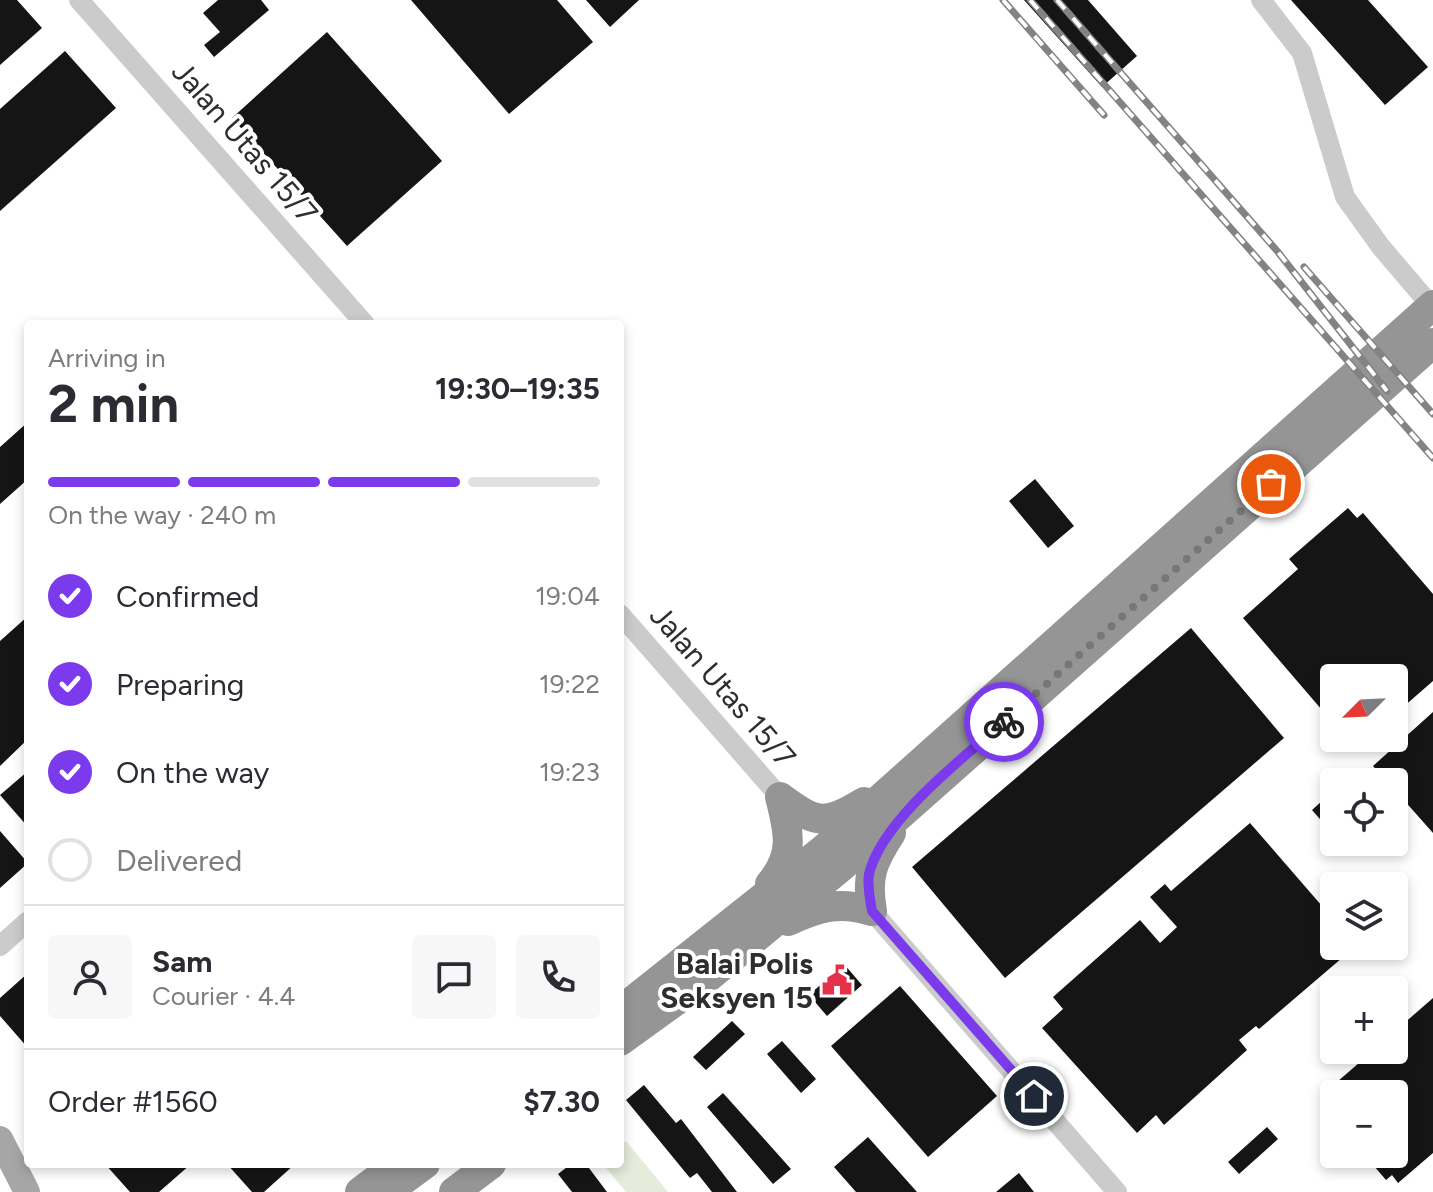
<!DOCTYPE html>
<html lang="en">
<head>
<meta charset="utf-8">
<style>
  :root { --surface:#fff; --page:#f7f7f7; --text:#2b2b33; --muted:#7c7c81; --line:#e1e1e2; --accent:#7c3aed }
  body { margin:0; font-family:Figtree,sans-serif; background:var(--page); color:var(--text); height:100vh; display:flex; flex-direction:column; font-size:30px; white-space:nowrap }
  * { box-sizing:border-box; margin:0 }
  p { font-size:26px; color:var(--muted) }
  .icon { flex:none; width:44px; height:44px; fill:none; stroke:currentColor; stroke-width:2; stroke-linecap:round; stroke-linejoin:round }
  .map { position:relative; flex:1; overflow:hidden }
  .panel { position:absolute; left:24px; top:320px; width:600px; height:848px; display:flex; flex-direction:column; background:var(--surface); border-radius:8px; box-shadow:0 4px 12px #0003 }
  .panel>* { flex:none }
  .needle { width:52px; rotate:246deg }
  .tools { position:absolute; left:1320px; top:664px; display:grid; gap:16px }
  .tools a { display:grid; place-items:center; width:88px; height:88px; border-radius:8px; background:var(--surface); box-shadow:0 4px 12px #0003; font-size:40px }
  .pin { position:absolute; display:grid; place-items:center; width:68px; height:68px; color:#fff; margin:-34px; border:4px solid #fff; border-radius:50%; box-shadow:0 2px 8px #0007 }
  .courier { position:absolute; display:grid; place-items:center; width:80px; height:80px; margin:-40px; border:6px solid #7c3aed; border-radius:50%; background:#fff; color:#222; box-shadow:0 2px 10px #0007 }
  .overview em { font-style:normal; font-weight:700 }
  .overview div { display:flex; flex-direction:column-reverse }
  .overview { display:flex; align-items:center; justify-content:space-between; height:136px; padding:0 24px }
  h1 { font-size:52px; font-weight:700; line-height:60px }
  .bar { display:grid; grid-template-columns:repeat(4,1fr); gap:12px 8px; align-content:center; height:96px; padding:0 24px }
  .bar i { height:10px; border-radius:6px; background:var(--line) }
  .bar .current { background:var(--accent) }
  .bar p { grid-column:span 4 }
  .line { display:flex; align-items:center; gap:20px; padding:0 24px; border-top:2px solid var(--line) }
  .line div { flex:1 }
  .round { display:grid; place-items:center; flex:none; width:84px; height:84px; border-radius:8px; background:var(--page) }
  ol { padding:0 24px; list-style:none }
  li { display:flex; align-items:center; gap:24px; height:88px }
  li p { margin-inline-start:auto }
  li .icon { padding:8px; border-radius:50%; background:var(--accent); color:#fff; stroke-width:4 }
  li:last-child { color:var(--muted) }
  li i { width:44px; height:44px; border:4px solid var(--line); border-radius:50% }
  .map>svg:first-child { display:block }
</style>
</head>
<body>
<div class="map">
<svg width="1433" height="1192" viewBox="0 0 1433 1192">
  <rect width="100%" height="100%" fill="#fff"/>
  <path fill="#e5ecdc" d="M626,1141L668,1192H626L603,1164H620V1145Z"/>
  <path fill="#151515" d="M0,0H17L42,28L0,65Z
    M218,0H261L269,10L214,57L204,45L220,32L203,13Z
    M411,0H557L593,42L509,114Z
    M586,0H639L610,27Z
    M1024,0H1088L1137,56L1102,87Z
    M1291,0H1368L1428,67L1385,105Z
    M327,32L442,161L347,246L232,118Z
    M65,51L116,108L0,211V109Z
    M28,422V479L0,504V447Z
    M1035,479L1074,526L1048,548L1009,501Z
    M1348,508L1357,518L1363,513L1433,594V681L1394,715V678H1334V724L1243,618L1298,569L1289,559Z
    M28,616V739L0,766V641Z
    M1191,628L1284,738L1005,978L912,867Z
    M1433,712V833L1394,789V782H1387L1373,766Z
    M28,771V827L0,795Z
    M1334,790V835L1312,810Z
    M1250,823L1322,906L1334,896V946H1356L1259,1029L1256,1026L1239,1040L1247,1050L1164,1125L1156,1115L1137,1133L1042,1028L1063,1009L1053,997L1140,920L1160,943L1177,927L1150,897L1165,884L1171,891Z
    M0,831L28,863L0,888Z
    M844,964L862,985L827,1016L809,995Z
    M28,973V1048L0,1016V998Z
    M900,986L997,1096L928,1157L831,1046Z
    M1433,998V1153L1398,1183L1392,1175L1386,1180L1374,1166L1382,1160L1377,1154H1394V1094H1323L1374,1050H1394V1032Z
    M732,1021L745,1034L706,1070L693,1057Z
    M782,1041L816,1079L801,1093L767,1054Z
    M644,1085L676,1123L681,1119L737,1192H712L697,1173L690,1178L626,1100Z
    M723,1093L791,1169L773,1184L707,1107Z
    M1267,1127L1278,1139L1239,1174L1228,1162Z
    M868,1137L917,1192H856L834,1167Z
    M105,1164H191L159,1192H130Z
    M227,1164H295L264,1192H252Z
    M571,1164H586L607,1192H572L558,1174Z
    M1019,1173L1034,1192H996Z"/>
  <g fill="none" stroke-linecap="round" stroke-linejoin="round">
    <path stroke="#cbcbcb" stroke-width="20" d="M79,0L365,324
      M1261,0L1302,53L1345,197L1381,247L1433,308
      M620,614L780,797
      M872,911L1117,1192
      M0,946L28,921"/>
    <path stroke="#a6a6a6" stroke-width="26" d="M0,1139L27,1192"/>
    <path stroke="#959595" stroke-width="30" d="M780,797C817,824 824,826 864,802
      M770,884C795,855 789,832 780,797
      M788,921C819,907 838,901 872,911C866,877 872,862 891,833
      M620,1011L824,849L1433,305
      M620,1041L706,979L840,868L1433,343
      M360,1192L397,1164
      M387,1192L425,1164
      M454,1192L491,1164"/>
    <g stroke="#838383" stroke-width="7">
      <path id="rail" d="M1003,0L1104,115
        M1030,0L1433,458
        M1057,0L1278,252L1387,391
        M1304,267L1433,414"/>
    </g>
    <use href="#rail" stroke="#fff" stroke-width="4" stroke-dasharray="12" stroke-linecap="butt"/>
  </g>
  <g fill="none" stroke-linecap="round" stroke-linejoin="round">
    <path stroke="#777" stroke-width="8" stroke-dasharray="0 14.4" d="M1004,722L1271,484"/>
    <path stroke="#7c3aed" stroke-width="10" d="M1004,722C963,758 882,820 869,874C867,885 870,899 872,911L1034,1096"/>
  </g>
  <defs>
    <g id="civic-bare" transform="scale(2.4)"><path d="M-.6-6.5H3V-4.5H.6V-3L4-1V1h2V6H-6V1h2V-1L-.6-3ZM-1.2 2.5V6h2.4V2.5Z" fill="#e5304a" stroke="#fff" stroke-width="2.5" paint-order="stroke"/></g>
  </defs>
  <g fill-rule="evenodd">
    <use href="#civic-bare" x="837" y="980"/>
  </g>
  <g text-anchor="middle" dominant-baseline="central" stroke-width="8" stroke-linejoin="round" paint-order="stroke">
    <g font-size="30" fill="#2e2e2e" stroke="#fff">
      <text transform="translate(245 142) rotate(49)">Jalan Utas 15/7</text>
      <text transform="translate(723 686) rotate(49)">Jalan Utas 15/7</text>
    </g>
    <g font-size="30" font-weight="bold" fill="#2e2e2e" stroke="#fff" text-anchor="end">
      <text x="813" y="963">Balai Polis<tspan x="813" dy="34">Seksyen 15</tspan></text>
    </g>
  </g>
</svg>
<div class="tools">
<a><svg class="needle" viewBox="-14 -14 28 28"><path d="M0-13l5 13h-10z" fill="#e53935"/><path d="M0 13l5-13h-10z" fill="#7c7c81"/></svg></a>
<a><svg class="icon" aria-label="locate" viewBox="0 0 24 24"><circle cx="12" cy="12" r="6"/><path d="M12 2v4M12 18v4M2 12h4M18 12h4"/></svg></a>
<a><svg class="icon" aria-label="layers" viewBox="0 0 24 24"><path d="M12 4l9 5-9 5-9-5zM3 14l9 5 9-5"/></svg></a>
<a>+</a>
<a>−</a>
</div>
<div class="pin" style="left:1271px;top:484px;background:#ea580c"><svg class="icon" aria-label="bag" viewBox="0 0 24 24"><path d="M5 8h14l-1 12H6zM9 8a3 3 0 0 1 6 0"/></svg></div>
<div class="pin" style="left:1034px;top:1096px;background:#1f2937"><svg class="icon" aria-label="home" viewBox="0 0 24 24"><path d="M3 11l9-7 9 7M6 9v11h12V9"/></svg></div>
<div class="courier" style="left:1004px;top:722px"><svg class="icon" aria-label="bike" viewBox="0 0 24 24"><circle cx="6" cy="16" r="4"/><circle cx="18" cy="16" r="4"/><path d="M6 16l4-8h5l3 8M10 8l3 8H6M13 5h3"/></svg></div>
<section class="panel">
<div class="overview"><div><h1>2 min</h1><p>Arriving in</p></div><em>19:30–19:35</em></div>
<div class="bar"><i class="current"></i><i class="current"></i><i class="current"></i><i></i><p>On the way · 240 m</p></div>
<ol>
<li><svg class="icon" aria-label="check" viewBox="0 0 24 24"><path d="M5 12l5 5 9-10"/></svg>Confirmed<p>19:04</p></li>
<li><svg class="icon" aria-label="check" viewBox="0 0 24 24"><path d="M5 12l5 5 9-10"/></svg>Preparing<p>19:22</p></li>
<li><svg class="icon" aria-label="check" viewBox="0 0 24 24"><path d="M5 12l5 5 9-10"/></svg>On the way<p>19:23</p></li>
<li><i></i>Delivered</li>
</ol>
<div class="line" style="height:144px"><a class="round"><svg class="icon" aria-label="person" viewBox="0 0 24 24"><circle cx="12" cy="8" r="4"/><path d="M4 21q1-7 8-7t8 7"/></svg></a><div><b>Sam</b><p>Courier · 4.4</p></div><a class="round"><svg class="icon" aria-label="chat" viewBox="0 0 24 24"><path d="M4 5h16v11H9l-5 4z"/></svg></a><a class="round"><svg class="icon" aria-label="phone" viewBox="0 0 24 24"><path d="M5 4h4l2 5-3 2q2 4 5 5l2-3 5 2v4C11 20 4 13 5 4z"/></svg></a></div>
<div class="line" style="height:104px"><div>Order #1560</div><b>$7.30</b></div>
</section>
</div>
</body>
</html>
